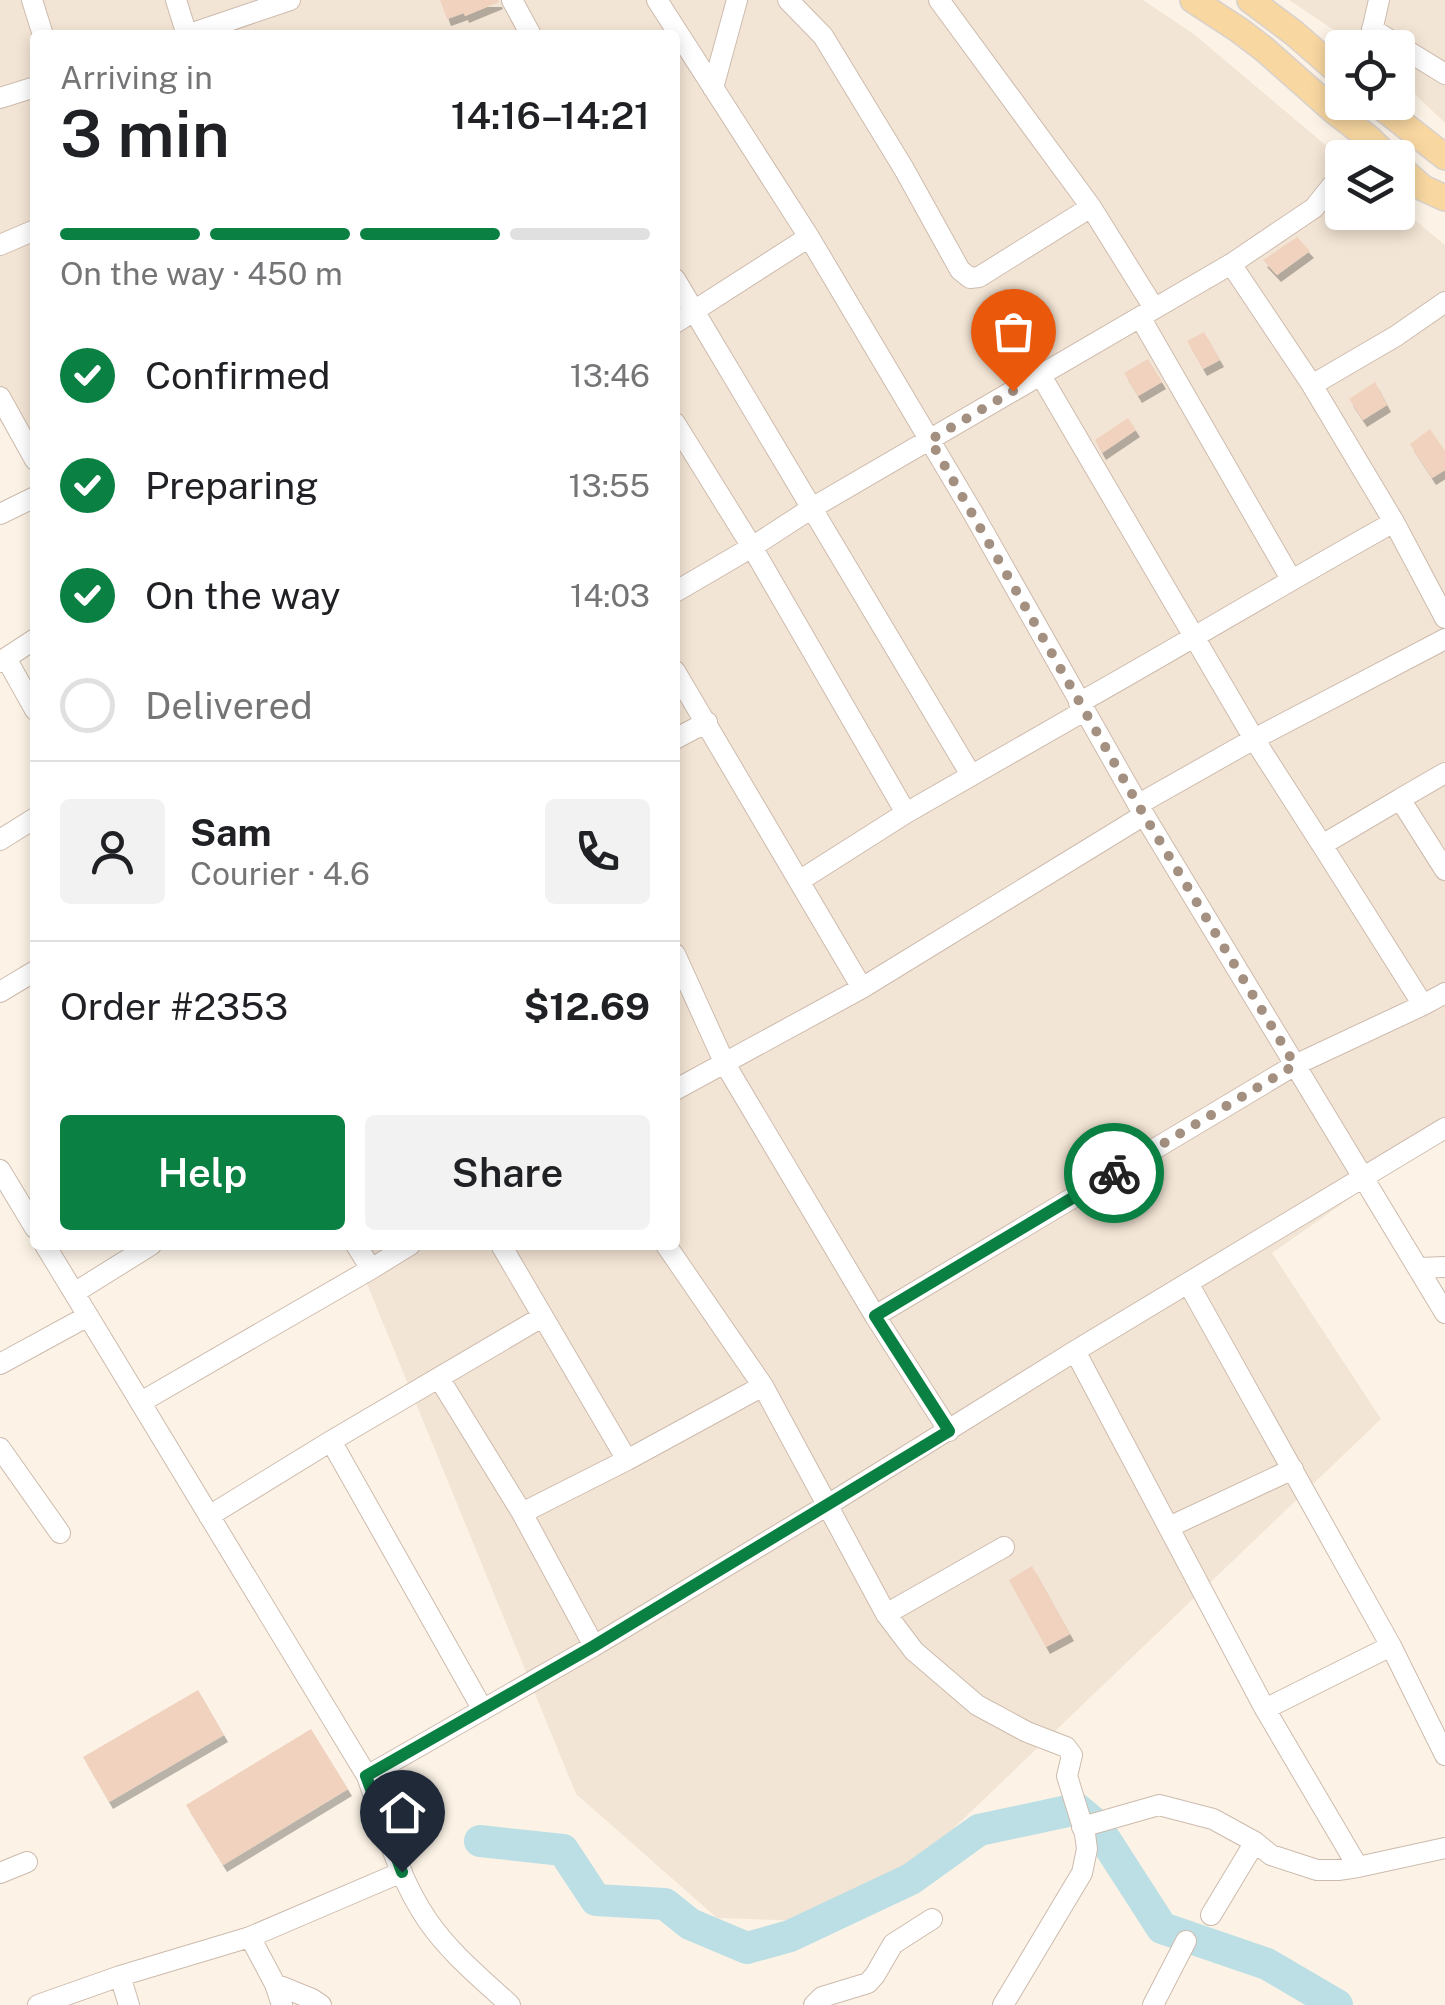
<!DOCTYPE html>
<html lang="en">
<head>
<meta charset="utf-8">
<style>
  :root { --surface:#fff; --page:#f2f2f2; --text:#202124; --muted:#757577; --line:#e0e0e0; --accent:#0b8043 }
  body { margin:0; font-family:"Public Sans",sans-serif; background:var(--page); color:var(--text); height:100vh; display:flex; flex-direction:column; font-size:38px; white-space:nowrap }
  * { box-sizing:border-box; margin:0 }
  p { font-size:32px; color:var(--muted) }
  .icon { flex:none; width:55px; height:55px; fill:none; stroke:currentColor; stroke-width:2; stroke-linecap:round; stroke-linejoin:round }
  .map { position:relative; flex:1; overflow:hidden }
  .sheet { position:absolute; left:30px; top:30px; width:650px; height:1220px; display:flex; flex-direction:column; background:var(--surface); border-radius:10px; box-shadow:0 5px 15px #0003 }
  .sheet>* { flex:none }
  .controls { position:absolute; left:1325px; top:30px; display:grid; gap:20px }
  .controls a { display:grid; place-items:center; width:90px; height:90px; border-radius:10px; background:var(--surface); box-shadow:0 5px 15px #0003; font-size:50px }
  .pin { position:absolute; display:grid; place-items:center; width:85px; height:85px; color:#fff; margin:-102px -42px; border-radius:50% 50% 50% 0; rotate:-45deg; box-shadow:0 0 10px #0007 }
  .pin .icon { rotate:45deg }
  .courier { position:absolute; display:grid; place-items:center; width:100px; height:100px; margin:-50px; border:8px solid #0b8043; border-radius:50%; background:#fff; color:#222; box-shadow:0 2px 12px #0007 }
  .head em { font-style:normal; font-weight:600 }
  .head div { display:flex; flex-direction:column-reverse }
  .head { display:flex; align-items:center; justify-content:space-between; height:170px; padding:0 30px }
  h1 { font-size:65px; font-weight:600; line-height:75px }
  .bar { display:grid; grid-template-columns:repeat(4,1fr); gap:15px 10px; align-content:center; height:120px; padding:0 30px }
  .bar i { height:12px; border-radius:8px; background:var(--line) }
  .bar .current { background:var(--accent) }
  .bar p { grid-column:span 4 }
  .line { display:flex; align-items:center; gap:25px; padding:0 30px; border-top:2px solid var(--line) }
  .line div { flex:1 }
  .round { display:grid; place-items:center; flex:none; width:105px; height:105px; border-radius:10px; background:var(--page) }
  ol { padding:0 30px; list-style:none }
  li { display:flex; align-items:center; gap:30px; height:110px }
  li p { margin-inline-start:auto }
  li .icon { padding:10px; border-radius:50%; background:var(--accent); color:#fff; stroke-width:4 }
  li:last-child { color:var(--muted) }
  li i { width:55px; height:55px; border:5px solid var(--line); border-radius:50% }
  .cta { display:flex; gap:20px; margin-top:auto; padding:20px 30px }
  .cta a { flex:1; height:115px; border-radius:10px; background:var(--accent); color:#fff; font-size:40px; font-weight:600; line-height:115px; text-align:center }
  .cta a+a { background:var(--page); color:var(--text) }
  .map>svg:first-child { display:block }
</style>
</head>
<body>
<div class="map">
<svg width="1445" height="2005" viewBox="0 0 1445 2005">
  <defs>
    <filter id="shadow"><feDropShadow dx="4" dy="7" stdDeviation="0" flood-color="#0004"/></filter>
  </defs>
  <rect width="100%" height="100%" fill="#fcf3e6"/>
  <path fill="#f3e5d5" d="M0,0H1143L1195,35L1342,159V212H1398V206L1445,245V1132L1272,1253L1381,1419L931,1850L838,1922L717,1918L576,1794L351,1245H675V35H35V473L0,387Z
    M1289,0H1445V123L1398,78V48L1359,47Z"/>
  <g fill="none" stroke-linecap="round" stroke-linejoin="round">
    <path stroke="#bbdfe5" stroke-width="32" d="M480,1841L563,1850L596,1900L665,1904L690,1924L747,1948L790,1936L911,1879L979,1830L1077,1809L1095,1824L1162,1928L1267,1964L1337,2005"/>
  </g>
  <path fill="#f0d2be" filter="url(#shadow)" d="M440,0H498L499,2L465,16L464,13L447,19Z
    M1297,237L1310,251L1277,275L1263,260Z
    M1204,332L1220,360L1203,369L1187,341Z
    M1148,359L1162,382L1138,396L1124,373Z
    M1375,382L1387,405L1363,420L1349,399Z
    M1128,418L1136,430L1102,453L1095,440Z
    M1430,429L1445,451V470L1432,478L1410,444Z
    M1032,1566L1070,1634L1046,1647L1009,1580Z
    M198,1690L224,1735L109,1802L83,1757Z
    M311,1729L348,1789L223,1865L186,1805Z"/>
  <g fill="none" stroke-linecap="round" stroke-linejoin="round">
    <g stroke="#cdbbad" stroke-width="22">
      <path id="minor" d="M32,0L43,35
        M176,0L187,35
        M512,0L531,35
        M657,0L809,237L973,513L1144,815L1445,1313
        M788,0L823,36L904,169L960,270L970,278L979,277L1091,207
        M939,0L1091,207L1154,308
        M1372,29L1445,74
        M187,35L290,0
        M1368,48L1379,0
        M713,88L737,0
        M0,98L35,87
        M1355,158L1370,139
        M0,245L35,230
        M1231,264L1312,385L1394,522L1445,618
        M675,279L971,775
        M1140,317L1291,579
        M675,323L809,237
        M1040,374L1254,739L1445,639
        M1312,385L1396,336L1445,302
        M0,397L35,460
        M675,423L752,547L906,813
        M0,514L35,497
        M675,592L752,547L812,508L1231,264L1314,208L1342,173
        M6,658L35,639
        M0,662L6,658L35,710
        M675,671L862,988
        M1079,703C1184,644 1288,581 1394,522
        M675,739L707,722
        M1445,773L1400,799L1445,870
        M1139,804L1254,739L1322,845L1400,799
        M0,840L35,818
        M1322,845L1423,1005
        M799,881L906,813L1084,711
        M675,954L725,1064L875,1316L949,1431
        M0,992L35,971
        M675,1090L862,988L1144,815
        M0,1170L35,1228
        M45,1245L367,1776C384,1824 398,1878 428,1921C450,1953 482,1979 510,2005
        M501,1245L627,1460
        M666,1245L763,1386L886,1614L914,1651L977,1705L1027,1732L1066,1747L1072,1755L1067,1776L1085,1834L1087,1849L1082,1873L1003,2005
        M1419,1268L1445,1267
        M371,1269L410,1245
        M1188,1283L1391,1646L1445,1755
        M74,1293L151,1245
        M875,1316L1295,1065L1423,1005L1445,993
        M1075,1351L1265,1709L1358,1867
        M0,1364L88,1316
        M439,1378L522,1513L594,1646
        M141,1402L371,1269L356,1245
        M331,1441L483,1710
        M0,1448L60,1533
        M522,1513L627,1460L763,1386
        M209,1516L331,1441L542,1317
        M1169,1527L1293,1469
        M886,1614L1004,1547
        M1265,1709L1391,1646
        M367,1776L594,1646L826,1506L1075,1351L1445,1128
        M1082,1827L1159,1805L1213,1819L1255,1842L1271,1855L1317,1870H1338L1358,1867L1445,1848
        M0,1873L27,1862
        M1211,1915L1255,1842
        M250,1937L275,1984L282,2005
        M120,1976L129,2005
        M275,1984L312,1999L321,2005
        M38,2005L120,1976L250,1937L402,1872
        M814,2005L822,1997L868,1983L875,1975L893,1944L932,1919
        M1153,2005L1186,1941"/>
    </g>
    <g stroke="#d8d1cd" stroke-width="28">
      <path id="major" d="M1193,0L1239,30L1264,49L1334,111L1370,139L1389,158
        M1250,0L1294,33L1342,75
        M1375,102L1445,157
        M1398,166L1423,188L1445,198"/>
    </g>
    <use href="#minor" stroke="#fff" stroke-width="20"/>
    <use href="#major" stroke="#f8d7a1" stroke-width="25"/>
  </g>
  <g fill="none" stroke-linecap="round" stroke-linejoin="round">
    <path stroke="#a49081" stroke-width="10" stroke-dasharray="0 18" d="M1013,391L930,440L1144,815L1295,1065L1114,1173"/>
    <path stroke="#0b8043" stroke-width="12" d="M402,1872L366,1776L594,1646L949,1431L875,1316L1114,1173"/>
  </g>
</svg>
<div class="controls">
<a><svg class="icon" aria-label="locate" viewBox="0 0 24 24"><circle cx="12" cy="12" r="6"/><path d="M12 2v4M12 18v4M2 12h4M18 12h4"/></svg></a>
<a><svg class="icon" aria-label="layers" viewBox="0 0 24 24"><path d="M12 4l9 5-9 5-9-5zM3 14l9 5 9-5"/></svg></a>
</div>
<div class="pin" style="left:1013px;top:391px;background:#ea580c"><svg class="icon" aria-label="bag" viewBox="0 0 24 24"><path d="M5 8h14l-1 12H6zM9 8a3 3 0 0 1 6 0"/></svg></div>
<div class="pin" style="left:402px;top:1872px;background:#1f2937"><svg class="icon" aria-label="home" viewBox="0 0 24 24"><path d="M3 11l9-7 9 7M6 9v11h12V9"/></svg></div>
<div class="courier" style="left:1114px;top:1173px"><svg class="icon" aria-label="bike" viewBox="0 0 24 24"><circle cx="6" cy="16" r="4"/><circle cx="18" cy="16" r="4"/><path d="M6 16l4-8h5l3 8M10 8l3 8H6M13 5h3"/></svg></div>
<section class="sheet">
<div class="head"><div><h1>3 min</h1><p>Arriving in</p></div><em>14:16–14:21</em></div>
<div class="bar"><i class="current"></i><i class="current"></i><i class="current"></i><i></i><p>On the way · 450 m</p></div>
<ol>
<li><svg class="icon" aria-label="check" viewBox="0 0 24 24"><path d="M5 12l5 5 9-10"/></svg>Confirmed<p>13:46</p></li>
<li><svg class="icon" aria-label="check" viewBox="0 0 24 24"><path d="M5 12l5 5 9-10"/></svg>Preparing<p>13:55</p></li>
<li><svg class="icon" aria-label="check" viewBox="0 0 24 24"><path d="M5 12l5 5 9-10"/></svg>On the way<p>14:03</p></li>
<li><i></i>Delivered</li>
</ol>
<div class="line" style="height:180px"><a class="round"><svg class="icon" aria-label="person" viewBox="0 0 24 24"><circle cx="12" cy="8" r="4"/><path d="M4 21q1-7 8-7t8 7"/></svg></a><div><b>Sam</b><p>Courier · 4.6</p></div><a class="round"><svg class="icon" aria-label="phone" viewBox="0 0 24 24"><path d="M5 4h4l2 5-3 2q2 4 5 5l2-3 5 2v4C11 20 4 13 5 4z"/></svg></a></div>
<div class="line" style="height:130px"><div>Order #2353</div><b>$12.69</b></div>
<div class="cta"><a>Help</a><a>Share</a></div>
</section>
</div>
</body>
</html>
